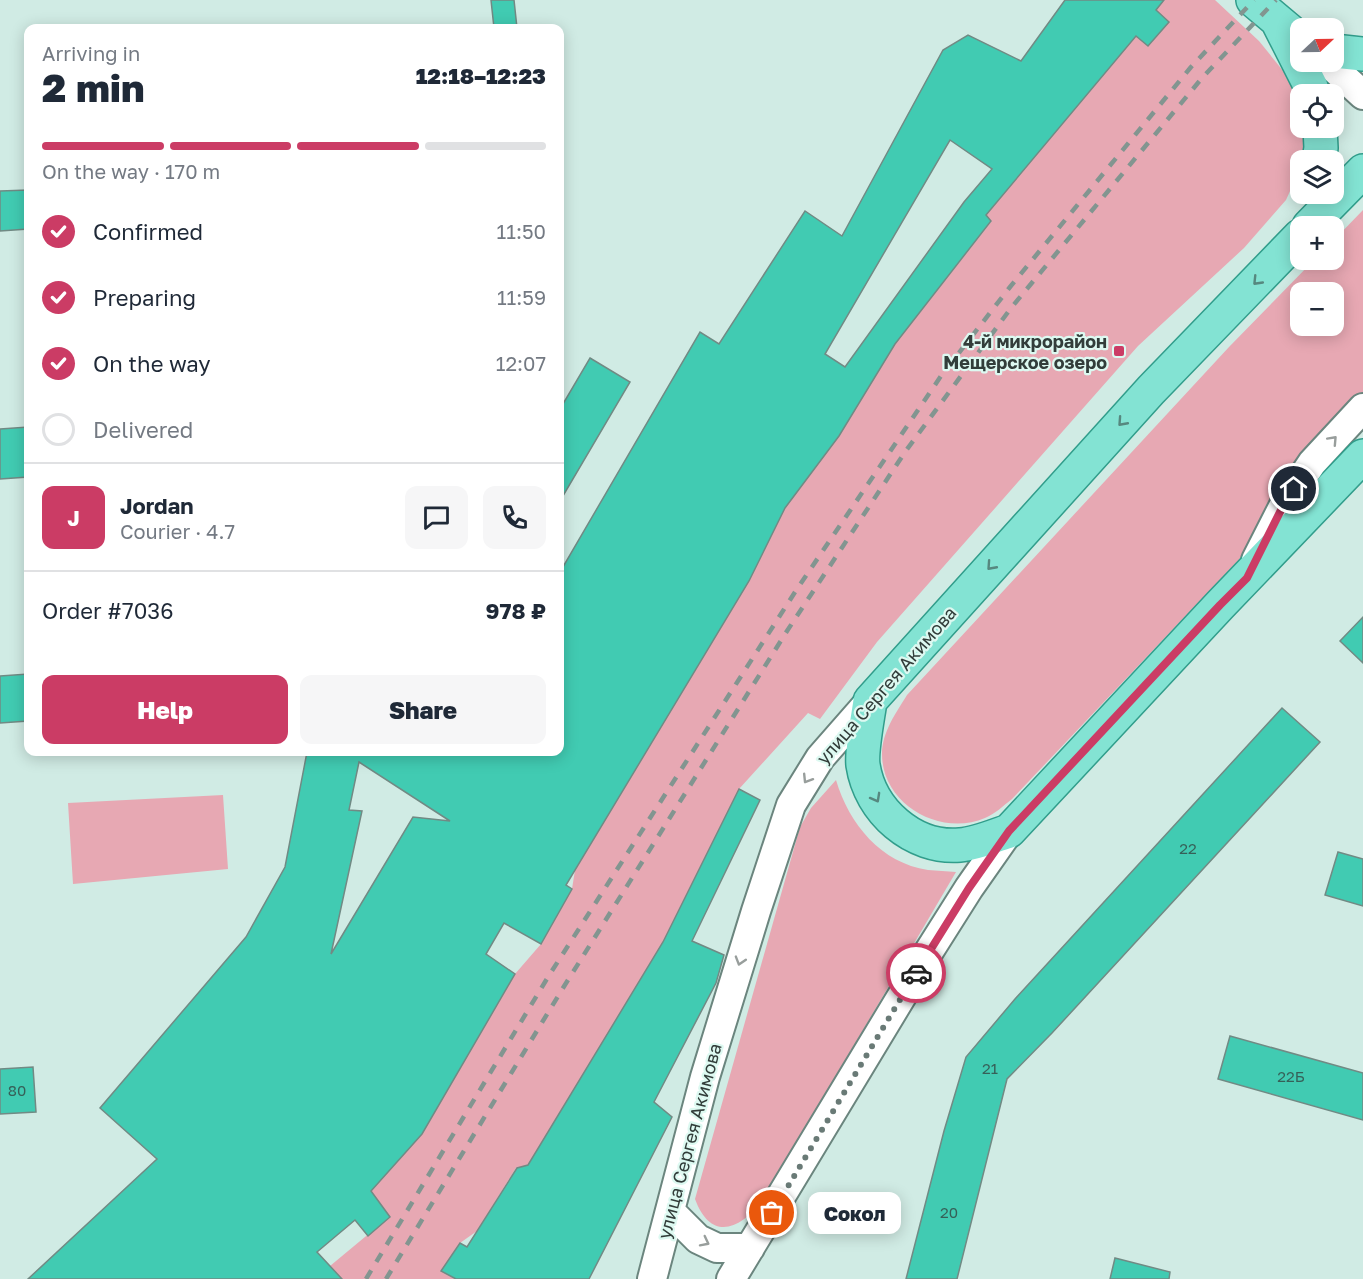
<!DOCTYPE html>
<html lang="en">
<head>
<meta charset="utf-8">
<style>
  :root { --surface:#fff; --page:#f6f6f7; --text:#1f2937; --muted:#747a83; --line:#e0e1e3; --accent:#cb3c65 }
  body { margin:0; font-family:"Golos Text",sans-serif; background:var(--page); color:var(--text); height:100vh; display:flex; flex-direction:column; font-size:22px; white-space:nowrap }
  * { box-sizing:border-box; margin:0 }
  p { font-size:20px; color:var(--muted) }
  .icon { flex:none; width:33px; height:33px; fill:none; stroke:currentColor; stroke-width:2; stroke-linecap:round; stroke-linejoin:round }
  .map { position:relative; flex:1; overflow:hidden }
  .sheet { position:absolute; left:24px; top:24px; width:540px; height:732px; display:flex; flex-direction:column; background:var(--surface); border-radius:12px; box-shadow:0 3px 15px #0003 }
  .sheet>* { flex:none }
  .needle { width:39px; rotate:68deg }
  .controls { position:absolute; left:1290px; top:18px; display:grid; gap:12px }
  .controls a { display:grid; place-items:center; width:54px; height:54px; border-radius:12px; background:var(--surface); box-shadow:0 3px 15px #0003; font-size:30px }
  .pin { position:absolute; display:grid; place-items:center; width:51px; height:51px; color:#fff; margin:-26px; border:3px solid #fff; border-radius:50%; box-shadow:0 2px 6px #0007 }
  .courier { position:absolute; display:grid; place-items:center; width:60px; height:60px; margin:-30px; border:4px solid #cb3c65; border-radius:50%; background:#fff; color:#222; box-shadow:0 2px 8px #0007 }
  .bubble { position:absolute; height:42px; border-radius:12px; background:var(--surface); box-shadow:0 3px 15px #0003; font-size:20px; font-weight:800; line-height:42px; text-align:center }
  .head em { font-style:normal; font-weight:800 }
  .head div { display:flex; flex-direction:column-reverse }
  .head { display:flex; align-items:center; justify-content:space-between; height:102px; padding:0 18px }
  h1 { font-size:39px; font-weight:800; line-height:45px }
  .bar { display:grid; grid-template-columns:repeat(4,1fr); gap:9px 6px; align-content:center; height:72px; padding:0 18px }
  .bar i { height:8px; border-radius:4px; background:var(--line) }
  .bar .on { background:var(--accent) }
  .bar p { grid-column:span 4 }
  .line { display:flex; align-items:center; gap:15px; padding:0 18px; border-top:2px solid var(--line) }
  .line div { flex:1 }
  .round { display:grid; place-items:center; flex:none; width:63px; height:63px; border-radius:12px; background:var(--page) }
  ol { padding:0 18px; list-style:none }
  li { display:flex; align-items:center; gap:18px; height:66px }
  li p { margin-inline-start:auto }
  li .icon { padding:6px; border-radius:50%; background:var(--accent); color:#fff; stroke-width:4 }
  li:last-child { color:var(--muted) }
  li i { width:33px; height:33px; border:3px solid var(--line); border-radius:50% }
  .cta { display:flex; gap:12px; margin-top:auto; padding:12px 18px }
  .cta a { flex:1; height:69px; border-radius:12px; background:var(--accent); color:#fff; font-size:24px; font-weight:800; line-height:69px; text-align:center }
  .cta a+a { background:var(--page); color:var(--text) }
  .map>svg:first-child { display:block }
</style>
</head>
<body>
<div class="map">
<svg width="1363" height="1279" viewBox="0 0 1363 1279">
  <rect width="100%" height="100%" fill="#d0ebe4"/>
  <path fill="#e7a8b3" fill-rule="evenodd" d="M1164,0H1215L1259,41L1284,72L1300,103V128H1305L1306,136L1300,169L1286,200L1244,248L1138,346L877,642L820,719L808,713L739,789L663,942L528,1165L516,1168L477,1231L460,1243L442,1271L456,1279H342L330,1266L389,1217L371,1191L422,1134L515,974L541,944L572,889L575,870L749,581L785,508L839,436L895,344L991,222L986,215L1136,36L1148,46L1169,22L1156,10Z
    M1363,210V396L1249,549L1012,799C1003,806 995,814 985,818C941,837 882,805 882,754C882,732 896,713 907,695L1229,347L1314,260H1334V240ZM1300,292H1334V326H1300Z
    M836,780C849,824 881,863 928,870C937,871 947,871 956,872L763,1200C740,1230 711,1242 695,1199L800,827L811,808Z
    M223,795L228,869L73,884L68,803Z"/>
  <path fill="#41cbb2" stroke="#718a84" stroke-width="1.5" fill-rule="evenodd" d="M491,0H514L517,28H494Z
    M1065,0H1164L1156,10L1169,22L1148,46L1136,36L986,215L991,221L895,344L839,436L785,508L749,581L566,885L572,889L541,944L504,923L486,954L515,974L422,1134L371,1191L390,1217L368,1236L355,1220L317,1252L342,1279H28L157,1159L100,1108L246,937L285,867L307,752H560V572L700,332L719,344L805,211L842,236L943,50L968,35L1021,61ZM950,140L992,169L964,202L845,367L825,354ZM359,762L450,821L413,817L331,954L362,811L349,810Z
    M28,190V229L0,231V191Z
    M590,358L630,382L560,501V409Z
    M28,427V477L0,479V429Z
    M1363,617V663L1340,641Z
    M28,674V721L0,723V676Z
    M1282,708L1320,742L1052,1033L1007,1079L957,1279H906L944,1131L966,1057L1015,999Z
    M739,789L760,800L692,941L724,955L716,983L654,1102L672,1117L589,1279H456L441,1271L460,1243L467,1247L517,1168L528,1165L663,942Z
    M1338,852L1363,859V906L1325,895Z
    M1230,1036L1363,1073V1120L1218,1079Z
    M33,1067L36,1112L0,1114V1069Z
    M1115,1258L1170,1272L1169,1279H1110Z"/>
  <g fill="none" stroke-linecap="round" stroke-linejoin="round">
    <g stroke="#6b857e" stroke-width="32">
      <path id="secondary" d="M1327,62L1363,95
        M1256,560L1285,503L1312,463L1363,408
        M671,1212L698,1239L717,1248H750
        M652,1279L705,1077L756,911L791,805L820,758L870,701
        M731,1279L926,956L969,888L1009,831"/>
    </g>
    <g stroke="#319d8b" stroke-width="36">
      <path id="primary" d="M1253,0L1297,37
        M1279,24L1311,87L1313,94
        M1334,51L1363,54
        M1319,160L1321,148L1320,128
        M1309,226L1363,171
        M1300,236L1151,390L870,701C868,716 861,751 863,765C870,811 913,849 960,845C976,844 994,836 1009,831L1220,605L1363,456"/>
    </g>
    <use href="#secondary" stroke="#fff" stroke-width="28"/>
    <use href="#primary" stroke="#83e3d3" stroke-width="33"/>
    <path stroke="#829590" stroke-width="4.5" stroke-dasharray="10 10" stroke-linecap="butt" d="M366,1279L548,977L797,589L941,376L1010,287L1191,67L1254,0
      M386,1279L563,988L787,631L905,452L1011,308L1202,78L1276,0"/>
  </g>
  <defs><path id="oneway-chevron" d="M-2-3.5L2.5 0L-2 3.5" fill="none" stroke-width="1.6" stroke-linecap="round" stroke-linejoin="round" transform="scale(1.5)"/></defs>
  <g stroke="#56887f">
    <use href="#oneway-chevron" transform="translate(1257 281) rotate(134)"/>
    <use href="#oneway-chevron" transform="translate(1122 422) rotate(132)"/>
    <use href="#oneway-chevron" transform="translate(991 566) rotate(132)"/>
    <use href="#oneway-chevron" transform="translate(876 798) rotate(61)"/>
  </g>
  <g stroke="#989e9c">
    <use href="#oneway-chevron" transform="translate(1333 440) rotate(-47)"/>
    <use href="#oneway-chevron" transform="translate(807 779) rotate(122)"/>
    <use href="#oneway-chevron" transform="translate(740 961) rotate(107)"/>
    <use href="#oneway-chevron" transform="translate(705 1242) rotate(27)"/>
  </g>
  <g fill="none" stroke-linecap="round" stroke-linejoin="round">
    <path stroke="#697a76" stroke-width="6" stroke-dasharray="0 10.8" d="M772,1213L916,973"/>
    <path stroke="#cb3c65" stroke-width="8" d="M916,973L969,888L1009,831L1220,605L1247,578L1285,502L1294,489"/>
  </g>
  <rect fill="#cb3c65" stroke="#ddf9f1" stroke-width="2" x="1113" y="345" width="12" height="12" rx="3"/>
  <g text-anchor="middle" dominant-baseline="central" stroke-width="4.5" stroke-linejoin="round" paint-order="stroke">
    <g font-size="15" fill="#366058">
      <text x="1188" y="848">22</text>
      <text x="990" y="1068">21</text>
      <text x="1291" y="1076">22Б</text>
      <text x="17" y="1090">80</text>
      <text x="949" y="1212">20</text>
    </g>
    <g font-size="18" font-weight="bold" fill="#323d3a" stroke="#ddf9f1" text-anchor="end">
      <text x="1107" y="341">4-й микрорайон<tspan x="1107" dy="21">Мещерское озеро</tspan></text>
    </g>
    <g font-size="18" fill="#323d3a" stroke="#ddf9f1">
      <text transform="translate(886 685) rotate(-49)">улица Сергея Акимова</text>
      <text transform="translate(689 1141) rotate(-75)">улица Сергея Акимова</text>
    </g>
  </g>
</svg>
<div class="controls">
<a><svg class="needle" viewBox="-14 -14 28 28"><path d="M0-13l5 13h-10z" fill="#e53935"/><path d="M0 13l5-13h-10z" fill="#747a83"/></svg></a>
<a><svg class="icon" aria-label="locate" viewBox="0 0 24 24"><circle cx="12" cy="12" r="6"/><path d="M12 2v4M12 18v4M2 12h4M18 12h4"/></svg></a>
<a><svg class="icon" aria-label="layers" viewBox="0 0 24 24"><path d="M12 4l9 5-9 5-9-5zM3 14l9 5 9-5"/></svg></a>
<a>+</a>
<a>−</a>
</div>
<div class="pin" style="left:772px;top:1213px;background:#ea580c"><svg class="icon" aria-label="bag" viewBox="0 0 24 24"><path d="M5 8h14l-1 12H6zM9 8a3 3 0 0 1 6 0"/></svg></div>
<div class="pin" style="left:1294px;top:489px;background:#1f2937"><svg class="icon" aria-label="home" viewBox="0 0 24 24"><path d="M3 11l9-7 9 7M6 9v11h12V9"/></svg></div>
<div class="courier" style="left:916px;top:973px"><svg class="icon" aria-label="car" viewBox="0 0 24 24"><path d="M5 17H2v-5l4-1 3-4h7l3 4 3 1v5h-3M9 17h6M6 11h13"/><circle cx="7" cy="17" r="2"/><circle cx="17" cy="17" r="2"/></svg></div>
<div class="bubble" style="left:808px;top:1192px;width:93px">Сокол</div>
<section class="sheet">
<div class="head"><div><h1>2 min</h1><p>Arriving in</p></div><em>12:18–12:23</em></div>
<div class="bar"><i class="on"></i><i class="on"></i><i class="on"></i><i></i><p>On the way · 170 m</p></div>
<ol>
<li><svg class="icon" aria-label="check" viewBox="0 0 24 24"><path d="M5 12l5 5 9-10"/></svg>Confirmed<p>11:50</p></li>
<li><svg class="icon" aria-label="check" viewBox="0 0 24 24"><path d="M5 12l5 5 9-10"/></svg>Preparing<p>11:59</p></li>
<li><svg class="icon" aria-label="check" viewBox="0 0 24 24"><path d="M5 12l5 5 9-10"/></svg>On the way<p>12:07</p></li>
<li><i></i>Delivered</li>
</ol>
<div class="line" style="height:108px"><b class="round" style="background:var(--accent);color:#fff">J</b><div><b>Jordan</b><p>Courier · 4.7</p></div><a class="round"><svg class="icon" aria-label="chat" viewBox="0 0 24 24"><path d="M4 5h16v11H9l-5 4z"/></svg></a><a class="round"><svg class="icon" aria-label="phone" viewBox="0 0 24 24"><path d="M5 4h4l2 5-3 2q2 4 5 5l2-3 5 2v4C11 20 4 13 5 4z"/></svg></a></div>
<div class="line" style="height:78px"><div>Order #7036</div><b>978 ₽</b></div>
<div class="cta"><a>Help</a><a>Share</a></div>
</section>
</div>
</body>
</html>
